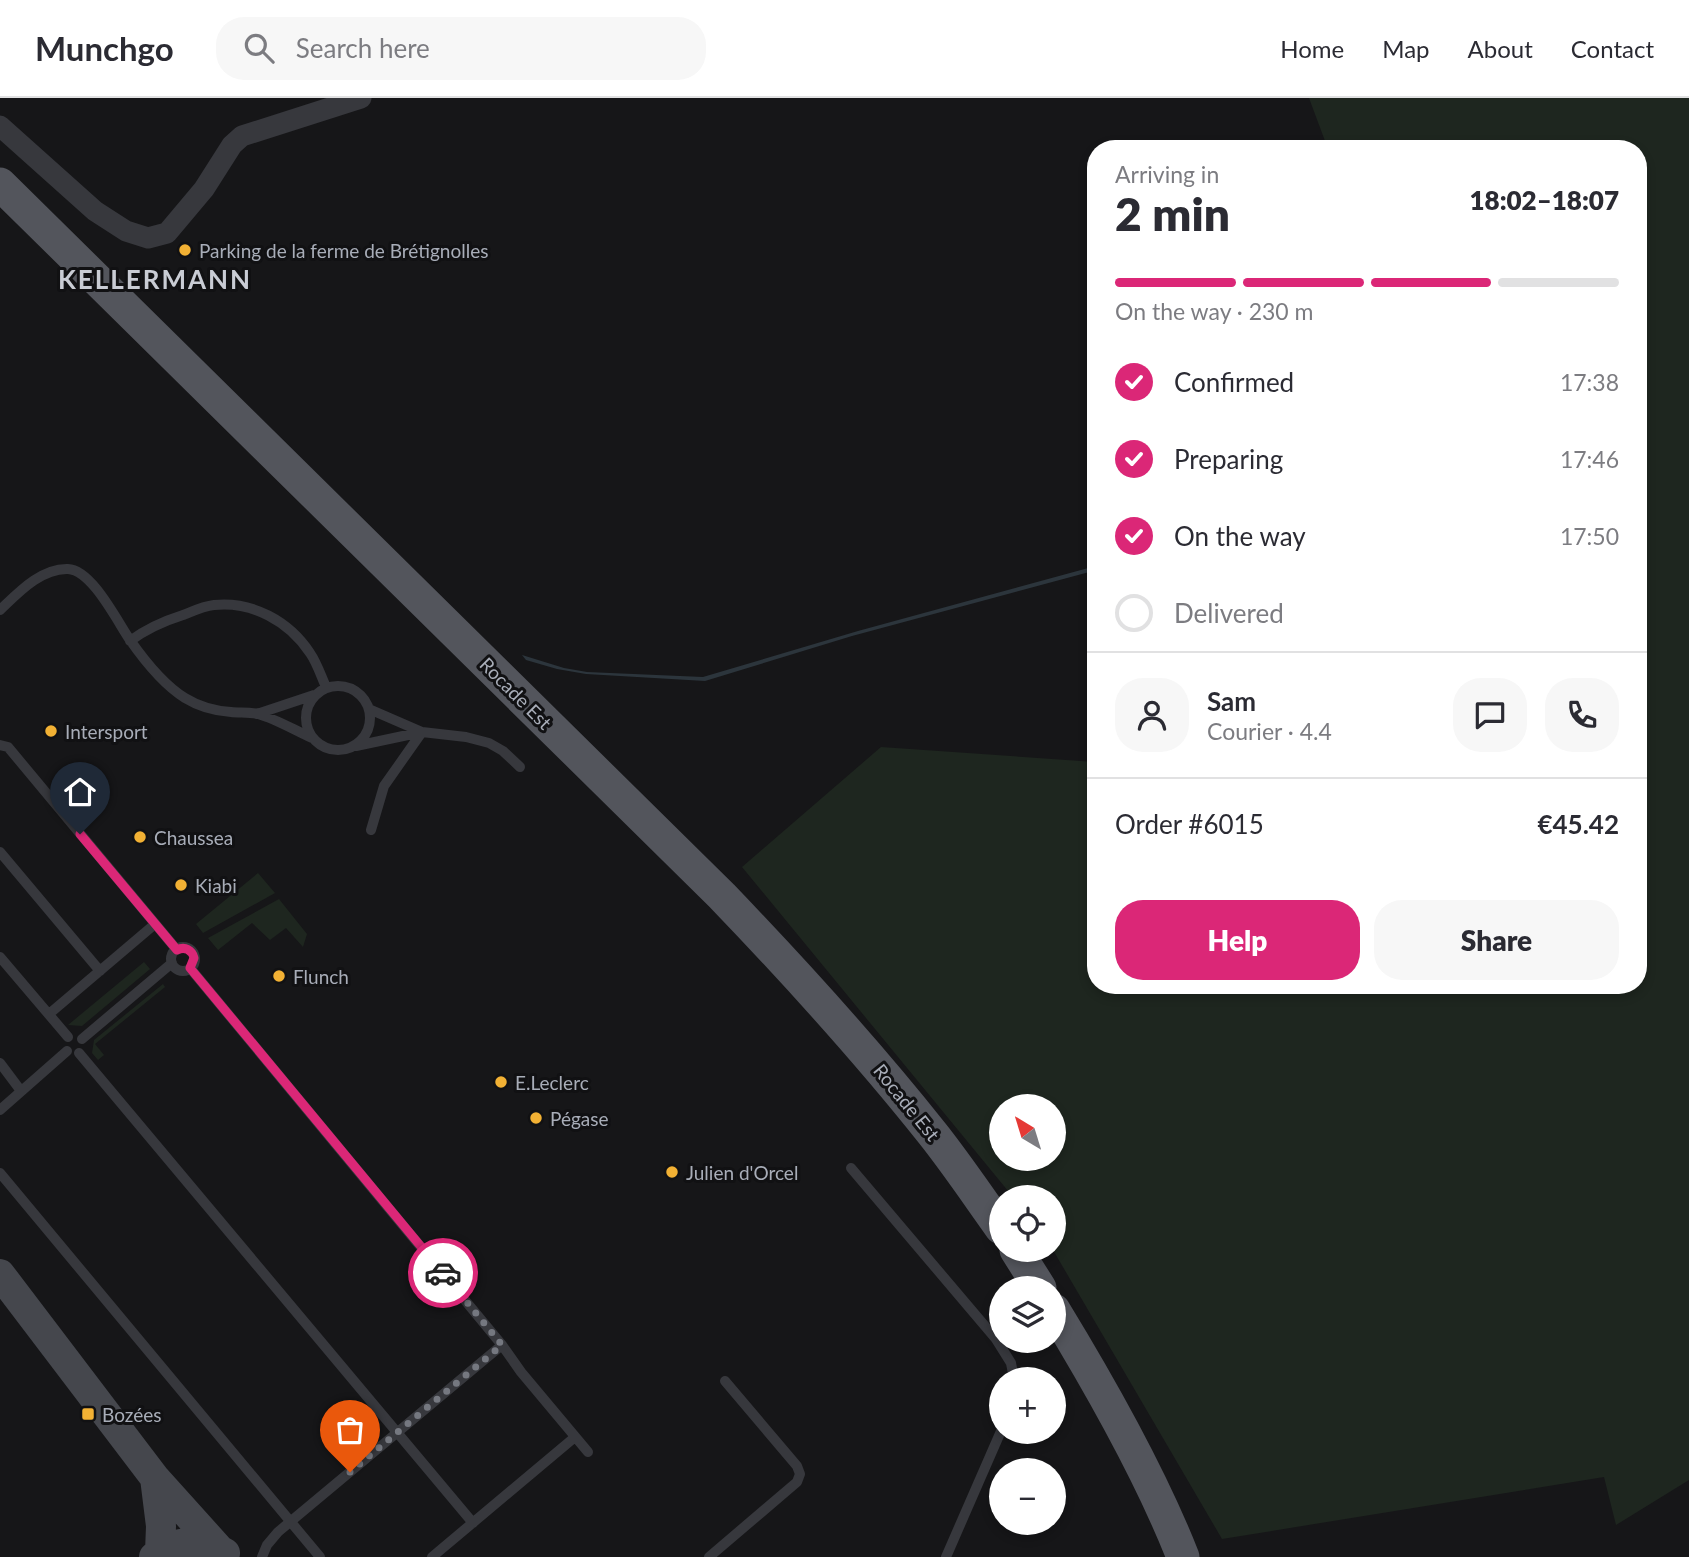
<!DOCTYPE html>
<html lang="en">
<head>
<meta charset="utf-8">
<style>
  :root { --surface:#fff; --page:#f7f7f7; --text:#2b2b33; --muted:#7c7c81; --line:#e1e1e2; --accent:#db2777 }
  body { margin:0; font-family:Lato,sans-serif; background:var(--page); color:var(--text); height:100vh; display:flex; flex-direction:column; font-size:26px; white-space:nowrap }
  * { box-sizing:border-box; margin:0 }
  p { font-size:23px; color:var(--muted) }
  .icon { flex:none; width:38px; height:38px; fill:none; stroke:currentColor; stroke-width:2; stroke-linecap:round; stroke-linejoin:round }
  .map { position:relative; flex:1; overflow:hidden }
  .sheet { position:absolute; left:1087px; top:42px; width:560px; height:854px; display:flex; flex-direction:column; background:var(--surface); border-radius:28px; box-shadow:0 4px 10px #0003 }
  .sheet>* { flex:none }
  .needle { width:46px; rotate:322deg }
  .tools { position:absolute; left:989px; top:996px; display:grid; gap:14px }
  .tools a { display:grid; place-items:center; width:77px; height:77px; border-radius:50%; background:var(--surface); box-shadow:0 4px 10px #0003; font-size:35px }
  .pin { position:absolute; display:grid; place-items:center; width:60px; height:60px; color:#fff; margin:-72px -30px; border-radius:50% 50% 50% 0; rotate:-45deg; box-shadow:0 0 7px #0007 }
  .pin .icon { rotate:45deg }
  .courier { position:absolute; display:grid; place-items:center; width:70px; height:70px; margin:-35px; border:5px solid #db2777; border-radius:50%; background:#fff; color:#222; box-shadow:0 2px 9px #0007 }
  .overview em { font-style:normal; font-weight:800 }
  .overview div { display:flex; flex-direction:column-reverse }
  .overview { display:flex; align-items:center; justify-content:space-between; height:119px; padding:0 28px }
  h1 { font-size:46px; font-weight:800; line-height:52px }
  .bar { display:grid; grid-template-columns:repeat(4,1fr); gap:10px 7px; align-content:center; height:84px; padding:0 28px }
  .bar i { height:9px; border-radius:5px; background:var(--line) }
  .bar .current { background:var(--accent) }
  .bar p { grid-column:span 4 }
  .line { display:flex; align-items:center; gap:18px; padding:0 28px; border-top:2px solid var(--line) }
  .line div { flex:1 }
  .round { display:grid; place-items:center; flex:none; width:74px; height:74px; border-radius:28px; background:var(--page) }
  ol { padding:0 28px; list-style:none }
  li { display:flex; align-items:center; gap:21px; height:77px }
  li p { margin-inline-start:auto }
  li .icon { padding:7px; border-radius:50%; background:var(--accent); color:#fff; stroke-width:4 }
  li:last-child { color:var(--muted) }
  li i { width:38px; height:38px; border:4px solid var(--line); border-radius:50% }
  .button { display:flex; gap:14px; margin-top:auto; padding:14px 28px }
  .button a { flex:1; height:80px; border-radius:28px; background:var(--accent); color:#fff; font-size:28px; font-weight:800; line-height:80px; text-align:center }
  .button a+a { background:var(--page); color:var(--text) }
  header { display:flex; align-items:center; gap:42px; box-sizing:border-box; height:98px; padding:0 35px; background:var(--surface); border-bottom:2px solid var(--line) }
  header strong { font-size:33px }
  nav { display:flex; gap:38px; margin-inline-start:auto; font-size:24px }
  .search { width:490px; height:63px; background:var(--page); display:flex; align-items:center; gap:18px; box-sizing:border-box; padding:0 24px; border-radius:28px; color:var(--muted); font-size:26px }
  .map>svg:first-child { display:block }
</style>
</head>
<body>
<header>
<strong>Munchgo</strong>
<div class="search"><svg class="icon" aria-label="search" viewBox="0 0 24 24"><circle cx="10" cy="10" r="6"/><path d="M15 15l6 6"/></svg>Search here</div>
<nav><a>Home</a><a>Map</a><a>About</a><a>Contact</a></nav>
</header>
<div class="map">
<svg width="1689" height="1459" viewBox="0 0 1689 1459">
  <rect width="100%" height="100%" fill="#161618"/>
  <path fill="#1e261f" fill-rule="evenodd" d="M1309,0H1689V1382L1616,1427L1604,1379L1222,1441L1053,1152L1054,1099H1013L742,769L881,649L1095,664L1096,887H1638V51H1328ZM1054,1008V1060H1001V1008Z
    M258,775L275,795L203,835L196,826Z
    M279,801L307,836L303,849L286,830L270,842L252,825L218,852L208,840Z
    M144,864L150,871L82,928L68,927Z
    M163,886L165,889L95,946L104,957L98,962L92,955L94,942Z"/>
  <path fill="#2c353c" d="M1095,455V495L1093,473L852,538L705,583L586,576L557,571L526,562L522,557L564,570L587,574L703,579L858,533L1092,469Z"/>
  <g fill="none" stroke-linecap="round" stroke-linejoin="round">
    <path stroke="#37383d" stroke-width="10" d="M0,512C18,495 41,470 68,471C92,472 117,523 130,542C144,562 164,587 185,600C198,608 215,613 231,614C239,615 249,614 258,616C276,621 294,632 312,640
      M130,543C146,531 164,523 183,517C193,513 204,508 214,507C252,503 289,523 310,555C317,565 321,578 326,589
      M306 620a32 32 0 1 1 64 0a32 32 0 1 1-64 0Z
      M369,611L422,634L466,639L489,645L503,653L520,669
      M257,616L314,597
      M0,647L8,649L177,852
      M356,648L422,634
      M371,732L384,688L422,634
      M0,754L100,873
      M171 861a12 12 0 1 1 24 0a12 12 0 1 1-24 0Z
      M0,859L68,939
      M190,870L502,1247L278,1434L267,1447L262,1459
      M49,916L155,826
      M82,941L172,865
      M79,955L473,1425
      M0,965L21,993
      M0,1012L67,953
      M851,1070L996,1241L1011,1265L1014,1281
      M0,1075L320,1459
      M502,1247L521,1274L588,1354
      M432,1459L575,1339
      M709,1459L797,1384L800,1376L797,1368L725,1283
      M946,1459L1001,1333"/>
    <path stroke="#37383d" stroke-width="21" d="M0,28L95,113L126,133L148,140L167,135L204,91L232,47L242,38L361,0"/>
    <path stroke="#45474d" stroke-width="30" d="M0,1176L155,1380L218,1450
      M155,1380L161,1428L160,1454
      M154,1459C173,1442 204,1440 225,1455"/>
    <path stroke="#53555c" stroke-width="33" d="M0,86L722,798C795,874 866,952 932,1035C956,1065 978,1098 1001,1130
      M1016,1152L1040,1190
      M1054,1212C1101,1289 1150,1375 1183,1459"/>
  </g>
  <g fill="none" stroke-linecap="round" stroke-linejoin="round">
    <path stroke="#757880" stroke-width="7" stroke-dasharray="0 12.6" d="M350,1374L502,1247L443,1175"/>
    <path stroke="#db2777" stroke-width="9" d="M80,736L177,852C185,848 192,852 194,860L190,870L443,1175"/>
  </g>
  <g fill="#f2b134" stroke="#111113" stroke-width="2.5">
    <circle cx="185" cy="152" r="7"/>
    <circle cx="51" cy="633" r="7"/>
    <circle cx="140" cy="739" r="7"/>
    <circle cx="181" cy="787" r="7"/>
    <circle cx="279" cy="878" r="7"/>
    <circle cx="501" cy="984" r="7"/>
    <circle cx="536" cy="1020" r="7"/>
    <circle cx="672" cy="1074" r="7"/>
    <rect x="81" y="1309" width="14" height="14" rx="3.5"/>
  </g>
  <g text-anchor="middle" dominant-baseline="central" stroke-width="6" stroke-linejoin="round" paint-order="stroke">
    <g font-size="19" fill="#a8adb8" stroke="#111113" text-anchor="start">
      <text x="199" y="152">Parking de la ferme de Brétignolles</text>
      <text x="65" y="633">Intersport</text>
      <text x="154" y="739">Chaussea</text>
      <text x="195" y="787">Kiabi</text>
      <text x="293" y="878">Flunch</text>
      <text x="515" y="984">E.Leclerc</text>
      <text x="550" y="1020">Pégase</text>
      <text x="686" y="1074">Julien d'Orcel</text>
      <text x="102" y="1316">Bozées</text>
    </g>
    <g font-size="19" fill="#a8adb8" stroke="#111113">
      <text transform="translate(516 595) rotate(45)">Rocade Est</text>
      <text transform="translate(907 1004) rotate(51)">Rocade Est</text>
    </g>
    <g font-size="26" font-weight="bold" letter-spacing="2" fill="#c9ccd4" stroke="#111113">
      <text x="155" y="181">KELLERMANN</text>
    </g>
  </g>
</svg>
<div class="tools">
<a><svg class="needle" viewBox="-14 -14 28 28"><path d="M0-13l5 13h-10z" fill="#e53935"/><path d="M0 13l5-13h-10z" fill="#7c7c81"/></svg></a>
<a><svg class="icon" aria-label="locate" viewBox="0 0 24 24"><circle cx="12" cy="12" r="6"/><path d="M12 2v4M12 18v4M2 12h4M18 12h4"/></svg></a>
<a><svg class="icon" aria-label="layers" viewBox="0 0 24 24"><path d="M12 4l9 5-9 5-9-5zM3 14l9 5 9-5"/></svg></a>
<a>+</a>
<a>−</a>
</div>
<div class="pin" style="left:350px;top:1374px;background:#ea580c"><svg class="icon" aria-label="bag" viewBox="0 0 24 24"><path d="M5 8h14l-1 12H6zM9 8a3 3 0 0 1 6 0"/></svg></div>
<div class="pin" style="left:80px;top:736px;background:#1f2937"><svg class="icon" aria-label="home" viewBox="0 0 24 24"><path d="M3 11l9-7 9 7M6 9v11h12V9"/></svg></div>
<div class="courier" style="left:443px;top:1175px"><svg class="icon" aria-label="car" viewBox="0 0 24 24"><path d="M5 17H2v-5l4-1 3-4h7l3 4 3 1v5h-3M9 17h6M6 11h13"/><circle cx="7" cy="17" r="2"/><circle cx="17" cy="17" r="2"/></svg></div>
<section class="sheet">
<div class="overview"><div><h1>2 min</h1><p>Arriving in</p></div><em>18:02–18:07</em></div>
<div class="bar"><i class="current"></i><i class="current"></i><i class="current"></i><i></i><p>On the way · 230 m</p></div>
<ol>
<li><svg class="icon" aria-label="check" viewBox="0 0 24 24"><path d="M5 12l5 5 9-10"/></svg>Confirmed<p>17:38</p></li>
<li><svg class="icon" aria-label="check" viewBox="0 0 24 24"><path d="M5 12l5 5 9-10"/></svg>Preparing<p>17:46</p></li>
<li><svg class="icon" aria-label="check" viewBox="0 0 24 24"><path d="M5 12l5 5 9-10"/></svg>On the way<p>17:50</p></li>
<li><i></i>Delivered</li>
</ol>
<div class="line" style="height:126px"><a class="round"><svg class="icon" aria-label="person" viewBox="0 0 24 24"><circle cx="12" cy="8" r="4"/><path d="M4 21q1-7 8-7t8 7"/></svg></a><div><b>Sam</b><p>Courier · 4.4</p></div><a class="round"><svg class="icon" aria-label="chat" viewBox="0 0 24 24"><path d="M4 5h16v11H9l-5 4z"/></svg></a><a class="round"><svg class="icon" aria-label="phone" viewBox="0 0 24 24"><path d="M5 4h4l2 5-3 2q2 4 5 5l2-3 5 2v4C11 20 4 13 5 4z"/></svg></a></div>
<div class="line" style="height:91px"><div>Order #6015</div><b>€45.42</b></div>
<div class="button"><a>Help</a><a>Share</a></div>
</section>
</div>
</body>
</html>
